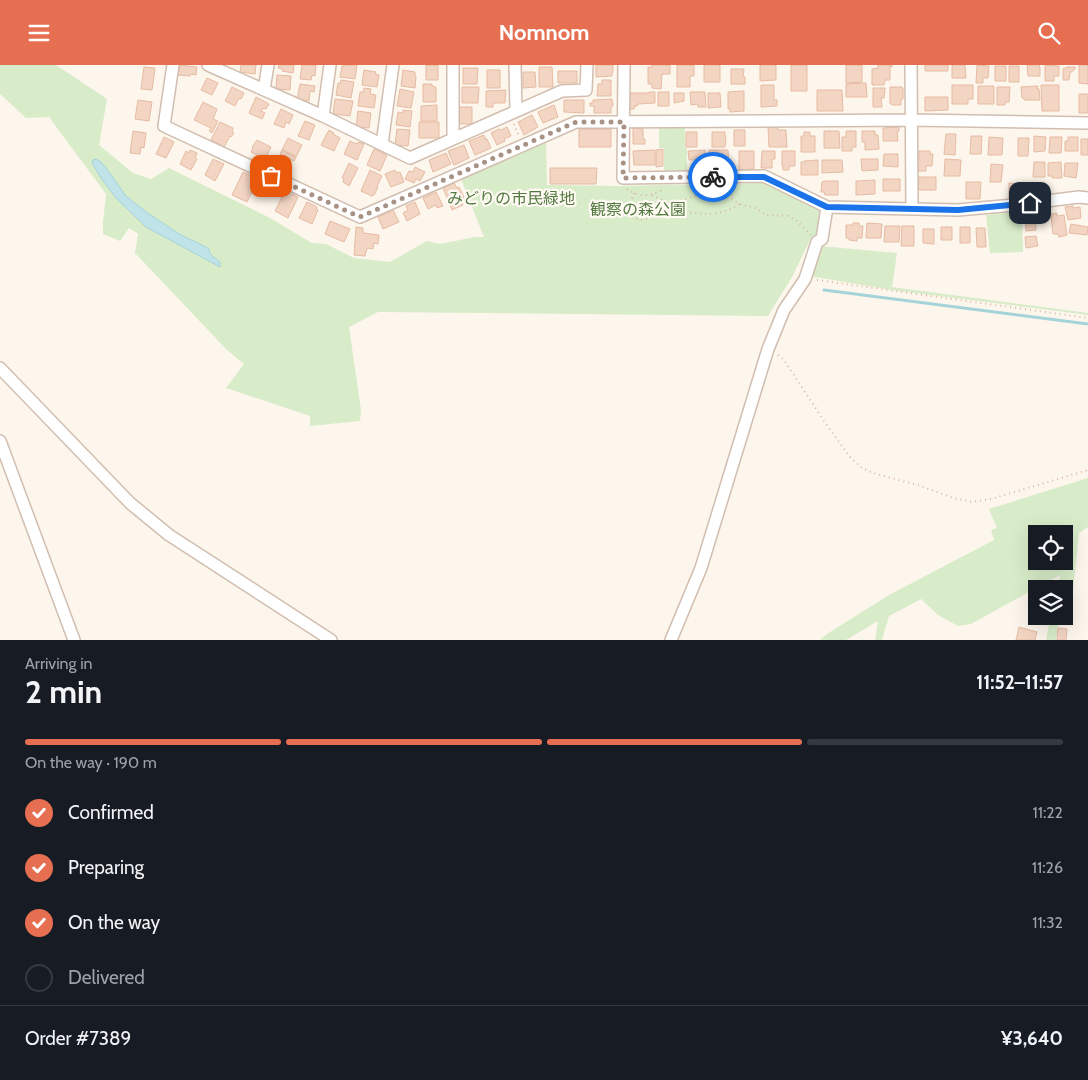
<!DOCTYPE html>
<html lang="en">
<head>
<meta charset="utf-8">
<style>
  :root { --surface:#171b24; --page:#242831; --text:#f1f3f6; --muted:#9ea1a6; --line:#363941; --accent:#e76f51 }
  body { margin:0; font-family:Cabin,"Noto Sans JP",sans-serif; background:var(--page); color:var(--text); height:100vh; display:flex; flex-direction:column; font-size:19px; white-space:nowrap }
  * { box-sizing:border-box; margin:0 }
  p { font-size:16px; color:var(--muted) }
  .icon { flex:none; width:28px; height:28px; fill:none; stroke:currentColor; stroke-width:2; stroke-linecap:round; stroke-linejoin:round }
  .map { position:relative; height:575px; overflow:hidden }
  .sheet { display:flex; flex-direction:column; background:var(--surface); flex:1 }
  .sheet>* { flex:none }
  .fabs { position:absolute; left:1028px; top:460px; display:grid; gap:10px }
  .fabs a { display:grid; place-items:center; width:45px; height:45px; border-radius:0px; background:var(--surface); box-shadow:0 5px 20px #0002; font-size:25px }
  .pin { position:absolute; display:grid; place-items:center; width:42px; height:42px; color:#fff; margin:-21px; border-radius:10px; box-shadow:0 2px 8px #0006 }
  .courier { position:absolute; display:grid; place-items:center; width:50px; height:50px; margin:-25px; border:4px solid #1a73e8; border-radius:50%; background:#fff; color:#222; box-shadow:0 1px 6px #0007 }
  .head em { font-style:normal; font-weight:700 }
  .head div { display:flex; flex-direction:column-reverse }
  .head { display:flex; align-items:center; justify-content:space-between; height:85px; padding:0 25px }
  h1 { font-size:32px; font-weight:700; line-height:38px }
  .bar { display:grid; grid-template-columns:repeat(4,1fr); gap:8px 5px; align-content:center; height:60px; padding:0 25px }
  .bar i { height:6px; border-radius:4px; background:var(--line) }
  .bar .current { background:var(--accent) }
  .bar p { grid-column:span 4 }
  .line { display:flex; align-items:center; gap:12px; padding:0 25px; border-top:1px solid var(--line) }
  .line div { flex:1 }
  ol { padding:0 25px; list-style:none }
  li { display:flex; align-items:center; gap:15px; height:55px }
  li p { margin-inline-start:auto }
  li .icon { padding:5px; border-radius:50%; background:var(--accent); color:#fff; stroke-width:4 }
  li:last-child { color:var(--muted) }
  li i { width:28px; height:28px; border:2px solid var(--line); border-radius:50% }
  header { display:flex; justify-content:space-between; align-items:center; height:65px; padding:0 25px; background:var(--accent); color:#fff; font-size:22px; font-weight:700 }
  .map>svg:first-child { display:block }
</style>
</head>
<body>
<header><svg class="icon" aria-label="menu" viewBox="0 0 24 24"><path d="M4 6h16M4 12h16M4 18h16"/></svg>Nomnom<svg class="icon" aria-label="search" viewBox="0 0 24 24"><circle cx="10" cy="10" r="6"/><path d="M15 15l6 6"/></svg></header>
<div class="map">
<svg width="1088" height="575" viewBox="0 0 1088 575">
  <rect width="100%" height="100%" fill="#fdf6ec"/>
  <path fill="#d8ecc9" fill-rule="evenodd" d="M0,0H56L107,34L99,80L133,108L151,114L169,103L270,153L312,178L326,179L354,193L390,197L427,176L440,179L475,172H484L461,114L546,76L547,120L619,121L764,118L818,143C821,150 818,168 814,175L811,173L792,212L768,251L378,247L349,262L361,345L360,356L310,361V351L226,323L244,299L227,285L135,188L138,169L129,163L120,176L103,169V157L106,129L49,52L26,53L0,29Z
    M659,63H685V82L687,83V107H664V83H659Z
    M1022,146L1023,187L990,188L986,150Z
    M820,181L897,188L892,222L1088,248V250L892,225L809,211Z
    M1088,413V462L1079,468L1070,555L1059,554L1056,575H1046L1051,551H1064V524H1058L1060,510L971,559L958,561L938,550L921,534L889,551L882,575H875L878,556L846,575H820L827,569L889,530L994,475L991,465L997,463L989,444ZM1036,469H1064V496H1036Z"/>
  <path fill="#bfe3e8" stroke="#a5d3da" d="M96,94L100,96L106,103L126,131L149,149L181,170L204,181L209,184L210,189L220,197V202L146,162L116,133L101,113L92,98L93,95Z"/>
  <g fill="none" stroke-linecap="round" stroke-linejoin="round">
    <path stroke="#a5d3da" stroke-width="3" d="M824,225L1088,259"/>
  </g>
  <path fill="#f3d5c3" stroke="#e6bba3" d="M180,0L197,2L196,10L191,9L190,11L178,10Z
    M241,0H256L255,9L240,7Z
    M279,0H294L293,8L282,6L283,4L278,3Z
    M302,0H316L315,11L312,10L311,15L300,14Z
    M344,0H357L355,14L340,12L342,1H344Z
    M426,0H438V15H426Z
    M596,0H613V7L612,8V11L596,12Z
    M652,0H670V9H662L661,24L652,23V19H648V2H652Z
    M677,0H694V11H690V22H677Z
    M704,0H720V17H704Z
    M760,0H776V15L760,16Z
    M791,0H807V26H791Z
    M846,0H862V17L846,18Z
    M878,0H892V2L890,1V15H885L884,20H872V4L878,3Z
    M925,0H948V6H925Z
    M952,0H965L966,13H952Z
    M977,0L989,1L988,13H983V18H976Z
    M1027,0H1039L1040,3V11H1028Z
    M1045,0L1059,1V11H1054V16H1045Z
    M1079,0H1088V19L1079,18Z
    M995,1H1006V16H995Z
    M1009,1H1019V17H1009Z
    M144,2L155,3L152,25L141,24Z
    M539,2H552L553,22H539Z
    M1067,2H1075V4L1070,8L1069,15H1063V4Z
    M463,3H478L477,19H463Z
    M731,4H744L743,12H745V19H731Z
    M364,5L376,7L375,9L379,10L377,22L362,20Z
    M403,5L415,7V11H416L415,23L401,21Z
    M487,5H500V23H487Z
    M558,6H577V18H558Z
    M523,7H535L536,22L523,23Z
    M277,10L291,11L290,25L276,24Z
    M207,13L218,18L212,30L201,25Z
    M341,15L354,17L351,33L336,30L338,18L340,19Z
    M602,15H611V31H597L598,19H602Z
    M866,18L867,32H846V19Z
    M300,19L315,21L314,27L310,26L309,36L297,35Z
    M423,19H432V21L436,22V37H423Z
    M761,20H774V35H777V41L761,42Z
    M952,20H973V34H968V39H952Z
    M1041,20H1059V46H1042Z
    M978,21H994V39H978Z
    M1038,21L1037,24H1039L1040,35H1024V33H1022L1021,22Z
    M232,22L244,28L241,34L239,33L235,41L225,36Z
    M462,22H479L478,38H462Z
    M890,22H901L903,23V34H901V40H893L892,39H890Z
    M997,22H1010L1009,37H1005V40H997Z
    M364,23L371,24L370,29L376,30L374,43L358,41L360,27H363Z
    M873,23H885L884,33H881L882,42H873Z
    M400,24L414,27L411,43L397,41Z
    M506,25L505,38H493V42H486V26Z
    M817,25H842L843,46H817Z
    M744,26V46L730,47V44H728V27Z
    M649,27H655V38L638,39L637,41H635L634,44H630V28H649Z
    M658,27H669V41H658Z
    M690,27H705L706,42H698V39L691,40Z
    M674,28H684V36L674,38Z
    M708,28H720L721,42L708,43Z
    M1079,29H1088V48H1079Z
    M256,32L269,39L266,44L263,43L261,46L265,48L262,54L249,48Z
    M925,32H948V45L925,46Z
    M335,34L353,36L350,51L333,49Z
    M612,34L613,41L611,42V48H594V41H590V38H593V35Z
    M138,35L152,37L149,56L135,54Z
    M564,35H584V48L564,47Z
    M203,37L217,44L213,54L218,56L212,68L209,66L211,63L194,55Z
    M437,40V56H421V41Z
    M554,40L558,52L543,58L538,47Z
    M459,42H472V59H459Z
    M281,44L293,50L289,59L286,57L284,63L274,59Z
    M403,45L412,46L410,62L396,60L398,47L403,48Z
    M358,46L371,48L369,63L356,62Z
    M532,50L538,62L524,70L518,57Z
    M305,56L315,60L309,75L298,71Z
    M220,57L233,63L232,67L234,68L231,72L230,71L224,82L211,75Z
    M419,57H439V73H419Z
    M507,62L511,71L504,74L505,76L497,80L491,68L499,64L501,65Z
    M768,62H778V65H786L787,82H769Z
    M899,62V66L897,67L898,76H883V63Z
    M633,63L643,64V74H645V79H633Z
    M397,64L410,65L408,81L395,80Z
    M579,64H611V82H579Z
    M329,65L334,68L333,69L340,73L334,86L321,80Z
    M734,65H745V81H734Z
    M133,66L146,68L144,83L141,82L140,89L130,88Z
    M824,66H839L840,83H824Z
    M846,66H856V82H852V86H842V72H846Z
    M862,66H875V70H878L879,84L865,85V77H862Z
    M686,67H697V82H686Z
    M712,67H725V72H726L725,82H712Z
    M804,67H810V71H815V87H801V71H804Z
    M946,69H956L955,90L944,89Z
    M484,70L486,75L487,74L491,83L475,90L469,76Z
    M971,71H982L981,89H970Z
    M1034,71L1046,72L1045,86L1034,87Z
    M164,72L174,77L166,93L156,89Z
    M989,72L1003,73L1002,90H988Z
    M1050,72H1062L1061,88H1049Z
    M1068,72H1078V86H1065V76H1068Z
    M288,73L302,80L296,92L282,85Z
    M1018,73H1029L1028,91H1018Z
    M1081,74H1088V90H1081Z
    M257,75L271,82L265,94L251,87L253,83L252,82Z
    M350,76L357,79L358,77L364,79L357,95L344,89Z
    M464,80L469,93L454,100L448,86Z
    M374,84L387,90L380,106L367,100Z
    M663,84V101L656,102V85Z
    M190,85L197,88L195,93L197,94L191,105L180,99L186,86L189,88Z
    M282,85L296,92L294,96L280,89Z
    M655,85V100H634L633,86Z
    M705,85V93L701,94V95H689L688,86Z
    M709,85H728L729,99H721V101H716L715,99H709Z
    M739,86H754V104L739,105Z
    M762,86H775V94H772V103H761Z
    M782,86H795V101H789V105H783V101H782Z
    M919,86H930V89H933L932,101H926V106H918Z
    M446,88L451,99L433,107L429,95Z
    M884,89H898V102L883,101Z
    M213,94L224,99L215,116L205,110Z
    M861,94H878V105L862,106Z
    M945,94L961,95L960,111H944Z
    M818,95V110H801V97H804V96Z
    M822,95H842L843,107L822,108Z
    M1034,97H1045V112H1033Z
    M1061,97L1062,113H1052V111H1048V98Z
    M349,98L358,103L349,121L343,117L344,114L342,113Z
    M1065,98H1078L1076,113L1064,111Z
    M991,99L1003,100L1001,117H990Z
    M415,102L425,107L420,116L416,114L414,118L405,114L409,106L413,107Z
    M550,103H597L596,119H550Z
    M370,105L382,111L377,121L378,122L374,130H373L372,131L361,126Z
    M395,105L397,108L400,107L404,117L391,122L385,109Z
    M243,107L258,114L247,137L232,130Z
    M919,112H936V125H918Z
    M883,114H900V126H883Z
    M875,115V129L856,130V116Z
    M825,116H838V130H825L824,127H821L822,117Z
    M966,117H981L980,134H966Z
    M454,118L457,123L459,122L464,132L461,134L463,140L452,145L443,123Z
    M1009,118L1020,119L1019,133H1009Z
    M285,126L298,132L288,153L275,146Z
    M436,127L443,141L437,143L436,140L428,144L423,133Z
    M307,137L317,142L316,144L318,145L312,159L299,153Z
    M415,137L420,149L407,156L403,148L408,145L406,141Z
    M1073,141V143L1080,142L1081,153L1068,155L1065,142Z
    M393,145L399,157L383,164L378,152Z
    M1057,148V151L1064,150L1067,170L1059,172L1058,169H1053L1051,152H1052L1051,149Z
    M1035,149L1036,165L1026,166L1025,150Z
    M330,156L350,164L344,177L325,169Z
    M853,158H859V161H863L862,173H857V176L849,175V173H846V160H853Z
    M867,158L882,159L881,173H866Z
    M1071,159L1088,162L1087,170L1069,168Z
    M885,161H900L899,177H884Z
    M902,161H914V181H901Z
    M356,162L363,163V168L379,170L378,179L374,178L373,184L367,183L365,191L354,190Z
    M941,162H952V175H941Z
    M960,162H970V178H960Z
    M976,163H985L986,182H977Z
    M923,164H934V179L923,178Z
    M1036,171L1038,181L1026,183L1025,172Z
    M1019,562L1037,567L1035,575H1016Z
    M1058,563L1067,564L1066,575H1057Z"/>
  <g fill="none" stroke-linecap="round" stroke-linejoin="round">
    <g stroke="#d1beb0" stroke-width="14">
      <path id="minor" d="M173,0L164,61L360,152L576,57L912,55L1088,58
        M208,0L323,51L410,93L562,26L586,25L587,0
        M453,0V74
        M515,0L516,46
        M624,0L623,113L764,111L827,142L822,174L817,177L805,214L784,245L768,284L701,503L671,575
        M911,0L912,144
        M264,25L268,0
        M323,51L330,0
        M382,79L393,0
        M827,142L958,145L1014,140L1079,132L1088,133
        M0,303L130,438L169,470L331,575
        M0,376L74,575"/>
    </g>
    <path stroke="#d9b8a5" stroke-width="2" stroke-dasharray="1 4" stroke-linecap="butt" d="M514,59L519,71
      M627,124C639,133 652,131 664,124
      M634,128L629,142L632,152L641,155L668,148L684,147L709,149L722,147L733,143L739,139
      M652,130L664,136L676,137L692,132L702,127L710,126L718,127L727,130L739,139L756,143L766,150L788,151L796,155L811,170
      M676,137L677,147
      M817,215L1088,253
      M778,290L784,295L824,356L849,391L862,403L873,408L921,421L953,433L972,437L991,434L1088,405"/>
    <use href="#minor" stroke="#fff" stroke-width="11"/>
  </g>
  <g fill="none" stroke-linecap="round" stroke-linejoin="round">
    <path stroke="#a89285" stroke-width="5" stroke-dasharray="0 9" d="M271,111L360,152L576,57H624L623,113L713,112"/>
    <path stroke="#1a73e8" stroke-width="6" d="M713,112H764L827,142L958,145L1030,138"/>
  </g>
  <g text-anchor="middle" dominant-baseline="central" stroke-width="4.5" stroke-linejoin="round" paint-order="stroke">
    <g font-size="16" fill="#537a41" stroke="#fffaf3">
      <text x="511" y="133">みどりの市民緑地</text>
      <text x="638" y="144">観察の森公園</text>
    </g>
  </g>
</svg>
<div class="fabs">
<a><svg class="icon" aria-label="locate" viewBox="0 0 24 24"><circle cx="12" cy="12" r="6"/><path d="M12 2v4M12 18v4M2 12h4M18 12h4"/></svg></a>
<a><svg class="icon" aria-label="layers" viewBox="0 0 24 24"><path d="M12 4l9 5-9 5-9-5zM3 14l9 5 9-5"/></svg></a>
</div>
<div class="pin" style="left:271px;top:111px;background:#ea580c"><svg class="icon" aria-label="bag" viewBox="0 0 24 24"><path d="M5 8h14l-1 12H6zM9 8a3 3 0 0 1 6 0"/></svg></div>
<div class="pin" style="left:1030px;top:138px;background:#1f2937"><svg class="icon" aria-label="home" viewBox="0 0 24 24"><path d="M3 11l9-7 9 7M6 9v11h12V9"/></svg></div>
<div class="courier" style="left:713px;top:112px"><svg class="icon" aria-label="bike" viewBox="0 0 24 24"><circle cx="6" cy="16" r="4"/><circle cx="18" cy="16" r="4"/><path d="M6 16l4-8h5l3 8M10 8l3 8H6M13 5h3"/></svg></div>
</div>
<section class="sheet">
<div class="head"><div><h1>2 min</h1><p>Arriving in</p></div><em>11:52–11:57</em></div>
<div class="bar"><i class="current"></i><i class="current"></i><i class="current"></i><i></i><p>On the way · 190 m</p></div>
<ol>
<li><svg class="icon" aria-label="check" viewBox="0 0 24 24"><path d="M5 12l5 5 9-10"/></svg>Confirmed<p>11:22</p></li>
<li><svg class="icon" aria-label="check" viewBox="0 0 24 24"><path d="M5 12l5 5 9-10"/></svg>Preparing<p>11:26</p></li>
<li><svg class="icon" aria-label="check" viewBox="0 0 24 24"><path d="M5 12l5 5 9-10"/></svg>On the way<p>11:32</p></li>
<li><i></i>Delivered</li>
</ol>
<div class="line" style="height:65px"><div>Order #7389</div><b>¥3,640</b></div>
</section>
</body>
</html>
